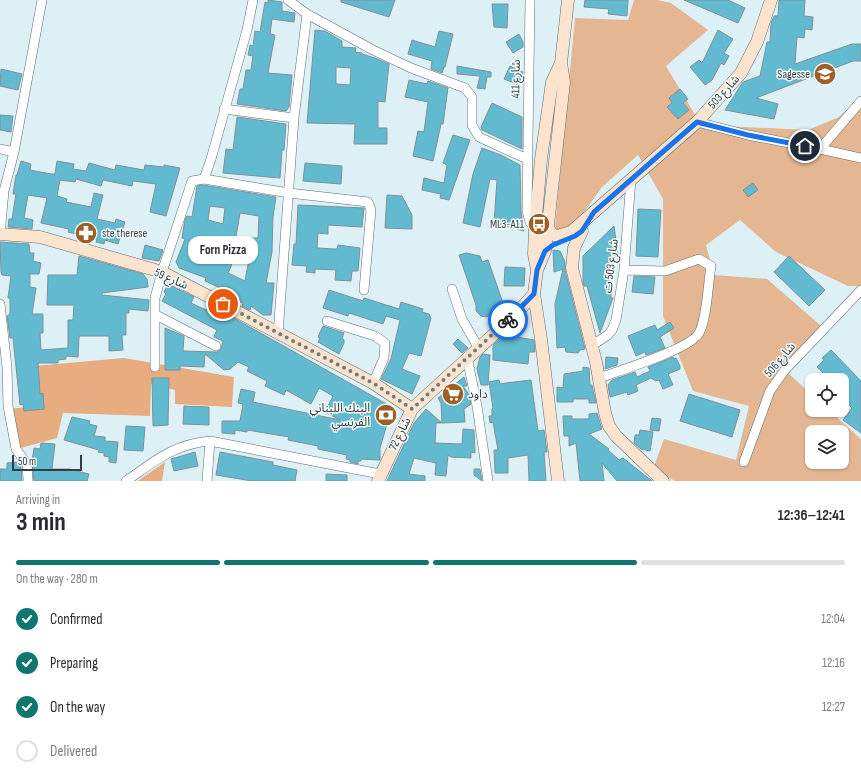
<!DOCTYPE html>
<html lang="en">
<head>
<meta charset="utf-8">
<style>
  :root { --surface:#fff; --page:#f2f2f3; --text:#2b2b33; --muted:#7c7c81; --line:#e1e1e2; --accent:#0f766e }
  body { margin:0; font-family:"Sofia Sans Condensed","Noto Sans Arabic",sans-serif; background:var(--page); color:var(--text); height:100vh; display:flex; flex-direction:column; font-size:15px; white-space:nowrap }
  * { box-sizing:border-box; margin:0 }
  p { font-size:13px; color:var(--muted) }
  .icon { flex:none; width:22px; height:22px; fill:none; stroke:currentColor; stroke-width:2; stroke-linecap:round; stroke-linejoin:round }
  .map { position:relative; height:481px; overflow:hidden }
  .panel { display:flex; flex-direction:column; background:var(--surface); flex:1 }
  .panel>* { flex:none }
  .tools { position:absolute; left:805px; top:373px; display:grid; gap:8px }
  .tools a { display:grid; place-items:center; width:44px; height:44px; border-radius:8px; background:var(--surface); box-shadow:0 1px 3px #0004; font-size:20px }
  .scale { position:absolute; left:12px; bottom:10px; width:70px; box-sizing:border-box; padding-left:4px; border:2px solid #353d3f; border-top:0; font-size:11px; line-height:14px; white-space:nowrap; color:#353d3f; -webkit-text-stroke:3px #f3fbfd; paint-order:stroke }
  .pin { position:absolute; display:grid; place-items:center; width:34px; height:34px; color:#fff; margin:-17px; border:2px solid #fff; border-radius:50%; box-shadow:0 1px 4px #0007 }
  .courier { position:absolute; display:grid; place-items:center; width:40px; height:40px; margin:-20px; border:3px solid #1a73e8; border-radius:50%; background:#fff; color:#222; box-shadow:0 1px 5px #0007 }
  .bubble { position:absolute; height:28px; border-radius:12px; background:var(--surface); box-shadow:0 1px 3px #0004; font-size:13px; font-weight:700; line-height:28px; text-align:center }
  .head em { font-style:normal; font-weight:700 }
  .head div { display:flex; flex-direction:column-reverse }
  .head { display:flex; align-items:center; justify-content:space-between; height:68px; padding:0 16px }
  h1 { font-size:26px; font-weight:700; line-height:30px }
  .bar { display:grid; grid-template-columns:repeat(4,1fr); gap:6px 4px; align-content:center; height:48px; padding:0 16px }
  .bar i { height:5px; border-radius:3px; background:var(--line) }
  .bar .on { background:var(--accent) }
  .bar p { grid-column:span 4 }
  ol { padding:0 16px; list-style:none }
  li { display:flex; align-items:center; gap:12px; height:44px }
  li p { margin-inline-start:auto }
  li .icon { padding:4px; border-radius:50%; background:var(--accent); color:#fff; stroke-width:4 }
  li:last-child { color:var(--muted) }
  li i { width:22px; height:22px; border:2px solid var(--line); border-radius:50% }
  .map>svg:first-child { display:block }
</style>
</head>
<body>
<div class="map">
<svg width="861" height="481" viewBox="0 0 861 481">
  <rect width="100%" height="100%" fill="#ddf0f6"/>
  <path fill="#e5b692" fill-rule="evenodd" d="M634,0H657L671,3L708,30L666,66L701,125L808,130L839,117L861,96V286H848L776,252L740,220L706,245L714,275L767,279L827,331L786,371L812,395V410H829L861,439V481H675L653,469L664,439L736,460L749,406L693,391L663,316V199L638,155L602,187L577,222L558,232L555,226L575,18L628,20ZM812,432H842V462H812Z"/>
  <path fill="#e7ad80" d="M124,358L234,377L232,407L175,404V390L151,384L150,416L63,413L57,438L17,449L8,409L38,406L34,366Z
    M165,462L162,481H137L139,480Z"/>
  <path fill="#62bad1" stroke="#7f9196" fill-rule="evenodd" d="M268,0L282,2V11L295,13L294,22L272,19L270,34L275,35L268,73L292,75L289,107L286,111L237,104L240,89H243L246,70H251L253,56L248,55L250,45L253,46L255,31L260,32L265,2L268,3Z
    M341,0H395L389,17L341,2Z
    M585,0H628L627,16L608,14L609,9L584,7Z
    M684,0H728L745,8L738,23Z
    M779,0H805L804,16L813,17L812,30L805,29L804,38L797,37L795,64L852,44H861V61H853L756,98L778,104L774,119L725,110L743,82L760,76L767,42H770L771,23L774,16H778Z
    M492,4H508L507,28L494,27Z
    M315,30L325,31L342,41V47L356,48L355,52L362,53V54L375,58L389,64L385,102L378,101V128H387V144H354L355,124L307,123ZM336,67L351,68L350,85L336,84Z
    M718,30L733,39L724,53L729,56L724,65L721,63L712,80L705,85L690,67L699,60L702,63Z
    M439,31L453,34L445,67H444L442,73L431,69L432,61L408,54L412,40L435,47Z
    M519,34L523,42V47L513,53L506,42Z
    M457,66L491,72V77H487L485,89L477,88L480,76L457,74Z
    M510,66L523,72L519,85L504,79Z
    M1,69L22,74L18,90L0,86Z
    M409,80L427,84L428,81L448,88L443,124H441L433,161L413,156L418,131L424,132L428,102L405,97Z
    M680,89L688,99L683,103L689,110L678,119L667,107L672,103L669,98Z
    M492,103L522,117V149L482,130L481,127Z
    M0,115L13,116L11,132L0,130Z
    M237,117L286,124L284,150H282L280,178L223,173L226,149L233,150Z
    M453,135L470,140L449,200L440,198L441,194L422,190L424,178L444,183L447,165L443,163Z
    M482,148L501,155L520,165L521,211L524,231L494,223L497,180L490,179L480,227L463,223L473,174Z
    M21,161L31,164L30,170L51,174H55L57,161L74,164L73,169L86,171L89,163L115,170L116,165L144,170L145,165L164,167V165L180,168L166,216L150,212L156,184L133,181L132,186L103,180L101,186L76,179L75,182L60,180L57,196L67,199L66,202L91,207L94,193L103,195L97,219L115,223L116,219L125,222L118,244L105,240L104,244L96,242L97,239L68,232L69,229L41,223L47,198L28,195L24,218L33,220L32,229L8,227L9,219H12L16,194H13L16,175H17Z
    M305,163L342,166L341,184L303,181Z
    M753,183L758,190L748,197L743,190Z
    M203,185L276,197L273,217L272,252L266,283H274L271,315H263L251,306L250,310L242,306L243,303L237,300L238,296L205,281L206,278L179,268L176,262L185,239L182,238L185,220L187,216L192,217L197,186ZM210,206L225,208L223,224L208,220ZM240,213L259,216L258,238H250V248H251L245,281L228,273L231,267Z
    M387,195L402,196L412,215V229L385,228Z
    M298,205L364,208L362,227L328,225V234L318,233L317,248L335,249H337L338,245L360,248L358,271H352L351,281L335,280L336,270L315,269V273L306,272L307,266L292,265L294,244H296Z
    M638,209L661,210L658,257L636,256Z
    M614,226L618,256L611,255V298H613L600,333L587,286H584L583,282V256Z
    M0,242L29,244L30,253H34L33,261L41,263L39,274H30V287L36,288L32,314H43V333H40L41,350L68,348V320H73L74,305H47L48,275H77L79,256L143,274L147,279L148,287L102,293V295L149,300L148,311L129,309V313H126V335H122L123,350L109,351V336H79L78,357L66,356V359L58,360V363H38L40,394L43,393L44,409L24,411L23,404L20,405L13,338H10L7,316L10,314V298H8L11,276L2,275L1,272Z
    M145,245L163,250L159,261L142,258Z
    M553,250L560,251L565,262V270L585,349L580,350L578,353L566,352L565,347L557,348L555,304L563,269L554,272Z
    M466,253L480,256L482,262L488,260L503,303L496,305L493,312L487,317L481,316L476,311V305L459,255Z
    M789,256L825,290L809,306L774,272Z
    M505,267L525,268L524,286H504Z
    M634,276L655,277L653,294L632,292Z
    M168,284L194,297L191,303L206,310L209,306L225,313L392,407L380,448V460L361,459V461H358V464L350,462V460L346,459L347,455L318,449V446L288,440L289,437L247,430V432L235,430V434L222,433V421H240L243,404L238,403L241,389L255,392L253,402L340,420L325,412L333,396L319,388L311,404L286,390L284,395L265,386L267,381L247,371L249,367L238,362L230,369L224,370L205,354L204,367L180,366V370H165V328L184,336L183,351L217,352L221,349L223,341L214,337L217,330L162,301L166,294L164,292Z
    M329,290L363,301L364,298L399,309L401,302L423,309L422,312L429,314L431,318L421,356L409,353L402,369L420,376L412,394L381,379L391,359L400,320L386,316L383,324L349,313L348,316L323,308Z
    M670,322L674,328L660,337L665,348L646,355L645,352L636,356L628,336L655,325L657,330Z
    M323,326L344,333L342,338L344,340V343L339,354L318,342L320,338L318,337Z
    M502,337H517L534,340L535,352H529L528,364L493,360V345Z
    M458,339L468,348L462,353L453,344Z
    M831,350L861,381V433L843,420L852,408L842,398V380H824L820,376L823,373L817,367L824,360L822,358Z
    M483,354L490,355L488,385H481L477,369L480,357Z
    M606,357L618,358L617,365L605,369Z
    M673,357L674,359L676,358L680,366V369L668,374L673,385L663,389L659,380L656,381L651,378L636,385L638,391L628,395L627,392L610,397L608,385L612,380L635,372L637,377L650,371L648,367Z
    M583,367L589,368L590,385H592L596,403H589V399H573V402H557V387L563,388L564,374L583,371Z
    M464,377L467,386H463L468,393L471,404L464,409L465,422L442,423L441,403L438,398Z
    M152,378H169L168,425L153,426Z
    M499,380L500,384L506,383L531,380L538,431L544,430L547,452H544L546,481H529L528,455L508,458V473H495L494,450H498L493,422L490,423L489,416H492V409L493,408L489,382Z
    M689,394L740,410L732,437L680,421Z
    M184,406L209,407V425L183,424Z
    M426,409L442,423H436L435,443L462,444L463,429L474,430L475,453L471,452V458L451,457L448,455L446,476L435,475L436,463L414,458L409,474L425,476V481H387L414,423Z
    M597,413L602,429L589,434L609,449L608,450L619,460L623,458L652,481H617L602,463L604,481H580L576,443L569,446V436H564L563,416H572V419H589V414Z
    M72,417L90,421L89,424L97,426L94,436L105,437V441L118,442L116,463L109,462V457L104,456V453L98,452L99,450L64,440Z
    M652,418L661,419L659,431L650,430Z
    M126,426L145,427L143,451L124,450Z
    M640,430L653,432L650,451L641,449L634,443L635,435H639Z
    M41,443L55,444L52,469H69L89,474L87,481H34L32,462L34,448L40,449Z
    M195,452L198,466L174,471L171,459Z
    M220,452L273,462V465L297,470L295,481H252L216,475Z
    M18,462L21,466L22,481H0V469H7V463Z
    M474,469H480L482,481L474,475Z
    M326,474L347,475V481H326Z"/>
  <g fill="none" stroke-linecap="round" stroke-linejoin="round">
    <g stroke="#5d6e73" stroke-width="10">
      <path id="street" d="M288,0L307,14L373,50L411,68L465,88L472,97V125L479,137L527,159
        M530,0L527,211L530,222L535,228
        M224,109L294,118
        M697,122L748,135L820,149L861,101
        M0,149L14,152
        M820,149L861,158
        M204,179L211,159L247,30L253,0
        M0,234L4,191L14,152L42,0
        M452,289L462,319L478,347
        M0,304L7,367L8,406L16,449L27,464L28,481
        M156,315L216,346
        M327,321L375,336L385,343L384,358L373,383
        M278,334L294,118L307,14
        M591,346L608,335L612,330L616,320L624,270L631,179
        M467,357L477,406L488,481
        M155,367V298L162,272L192,181L204,179L289,193L368,202L371,210L364,290
        M599,378C618,371 691,349 699,333C707,319 708,283 711,266L699,259L665,271L624,270
        M744,462L770,391L784,371L861,290
        M126,481C155,461 174,444 210,441L380,474
        M207,481L210,441"/>
    </g>
    <g stroke="#5d6e73" stroke-width="13">
      <path id="secondary" d="M548,228L552,234L557,236L571,232L697,122L741,73L757,42L771,0
        M582,231L574,248L572,268L596,362L605,413L609,426L616,436L663,481
        M0,234L40,237L162,272L373,383L412,409
        M537,270L545,251L564,82L561,63
        M378,481L412,409L514,316L534,294
        M558,481L541,339L534,294L537,270L534,254L535,228L541,159L552,82L561,63L568,0"/>
    </g>
    <use href="#street" stroke="#fff" stroke-width="9"/>
    <use href="#secondary" stroke="#fce3ce" stroke-width="12"/>
  </g>
  <g fill="none" stroke-linecap="round" stroke-linejoin="round">
    <path stroke="#707c7f" stroke-width="4" stroke-dasharray="0 7.2" d="M223,304L373,383L412,409L508,320"/>
    <path stroke="#1a73e8" stroke-width="5" d="M508,320L534,294L537,270L545,251L553,245L575,236L582,231L594,212L697,122L748,135L805,146"/>
  </g>
  <defs>
    <g id="school-disc" transform="scale(1.15)"><circle r="9.5" fill="#9e5f26" stroke="#f3fbfd"/><path d="M0-5L7-2L0 1L-7-2ZM-4 1L0 2.5L4 1V4Q0 6-4 4Z" fill="#fff"/></g>
    <g id="bus-disc" transform="scale(1.15)"><circle r="9.5" fill="#9e5f26" stroke="#f3fbfd"/><path d="M-5-6H5V4H4V6H2V4H-2V6H-4V4H-5ZM-3.5-4V0h7V-4ZM-3.5 1.2v1.5H-2V1.2ZM2 1.2v1.5H3.5V1.2Z" fill="#fff"/></g>
    <g id="pharmacy-disc" transform="scale(1.15)"><circle r="9.5" fill="#9e5f26" stroke="#f3fbfd"/><path d="M-2-6h4v4h4v4h-4v4h-4v-4h-4v-4h4Z" fill="#fff"/></g>
    <g id="supermarket-disc" transform="scale(1.15)"><circle r="9.5" fill="#9e5f26" stroke="#f3fbfd"/><path d="M-6-5.5h2.5l.6 2H6L4.5 2H-2.5L-4.4-4H-6ZM-1.5 3.2a1.3 1.3 0 1 0 .1 0ZM3 3.2a1.3 1.3 0 1 0 .1 0Z" fill="#fff"/></g>
    <g id="bank-disc" transform="scale(1.15)"><circle r="9.5" fill="#9e5f26" stroke="#f3fbfd"/><path d="M-6-4H6V4H-6ZM0-2.3a2.3 2.3 0 1 0 0 4.6a2.3 2.3 0 1 0 0-4.6Z" fill="#fff"/></g>
  </defs>
  <g fill-rule="evenodd">
    <use href="#school-disc" x="825" y="74"/>
    <use href="#bus-disc" x="539" y="224"/>
    <use href="#pharmacy-disc" x="86" y="233"/>
    <use href="#supermarket-disc" x="453" y="394"/>
    <use href="#bank-disc" x="386" y="415"/>
  </g>
  <g text-anchor="middle" dominant-baseline="central" stroke-width="3" stroke-linejoin="round" paint-order="stroke">
    <g font-size="12" fill="#353d3f" stroke="#f3fbfd" text-anchor="end">
      <text x="810" y="74">Sagesse</text>
      <text x="524" y="224">ML3-A11</text>
      <text x="102" y="233" text-anchor="start">ste therese</text>
      <text x="468" y="394" text-anchor="start">داود</text>
      <text x="370" y="408">البنك اللبناني<tspan x="370" dy="14">الفرنسي</tspan></text>
    </g>
    <g font-size="12" fill="#353d3f" stroke="#f3fbfd">
      <text transform="translate(516 79) rotate(-89)">شارع 411</text>
      <text transform="translate(724 92) rotate(-48)">شارع 503</text>
      <text transform="translate(611 266) rotate(-83)">شارع 503 ت</text>
      <text transform="translate(171 279) rotate(24)">شارع 59</text>
      <text transform="translate(780 360) rotate(-50)">شارع 506</text>
      <text transform="translate(400 434) rotate(-64)">شارع 72</text>
    </g>
  </g>
</svg>
<div class="tools">
<a><svg class="icon" aria-label="locate" viewBox="0 0 24 24"><circle cx="12" cy="12" r="6"/><path d="M12 2v4M12 18v4M2 12h4M18 12h4"/></svg></a>
<a><svg class="icon" aria-label="layers" viewBox="0 0 24 24"><path d="M12 4l9 5-9 5-9-5zM3 14l9 5 9-5"/></svg></a>
</div>
<div class="scale">50 m</div>
<div class="pin" style="left:223px;top:304px;background:#ea580c"><svg class="icon" aria-label="bag" viewBox="0 0 24 24"><path d="M5 8h14l-1 12H6zM9 8a3 3 0 0 1 6 0"/></svg></div>
<div class="pin" style="left:805px;top:146px;background:#1f2937"><svg class="icon" aria-label="home" viewBox="0 0 24 24"><path d="M3 11l9-7 9 7M6 9v11h12V9"/></svg></div>
<div class="courier" style="left:508px;top:320px"><svg class="icon" aria-label="bike" viewBox="0 0 24 24"><circle cx="6" cy="16" r="4"/><circle cx="18" cy="16" r="4"/><path d="M6 16l4-8h5l3 8M10 8l3 8H6M13 5h3"/></svg></div>
<div class="bubble" style="left:188px;top:236px;width:70px">Forn Pizza</div>
</div>
<section class="panel">
<div class="head"><div><h1>3 min</h1><p>Arriving in</p></div><em>12:36–12:41</em></div>
<div class="bar"><i class="on"></i><i class="on"></i><i class="on"></i><i></i><p>On the way · 280 m</p></div>
<ol>
<li><svg class="icon" aria-label="check" viewBox="0 0 24 24"><path d="M5 12l5 5 9-10"/></svg>Confirmed<p>12:04</p></li>
<li><svg class="icon" aria-label="check" viewBox="0 0 24 24"><path d="M5 12l5 5 9-10"/></svg>Preparing<p>12:16</p></li>
<li><svg class="icon" aria-label="check" viewBox="0 0 24 24"><path d="M5 12l5 5 9-10"/></svg>On the way<p>12:27</p></li>
<li><i></i>Delivered</li>
</ol>
</section>
</body>
</html>
